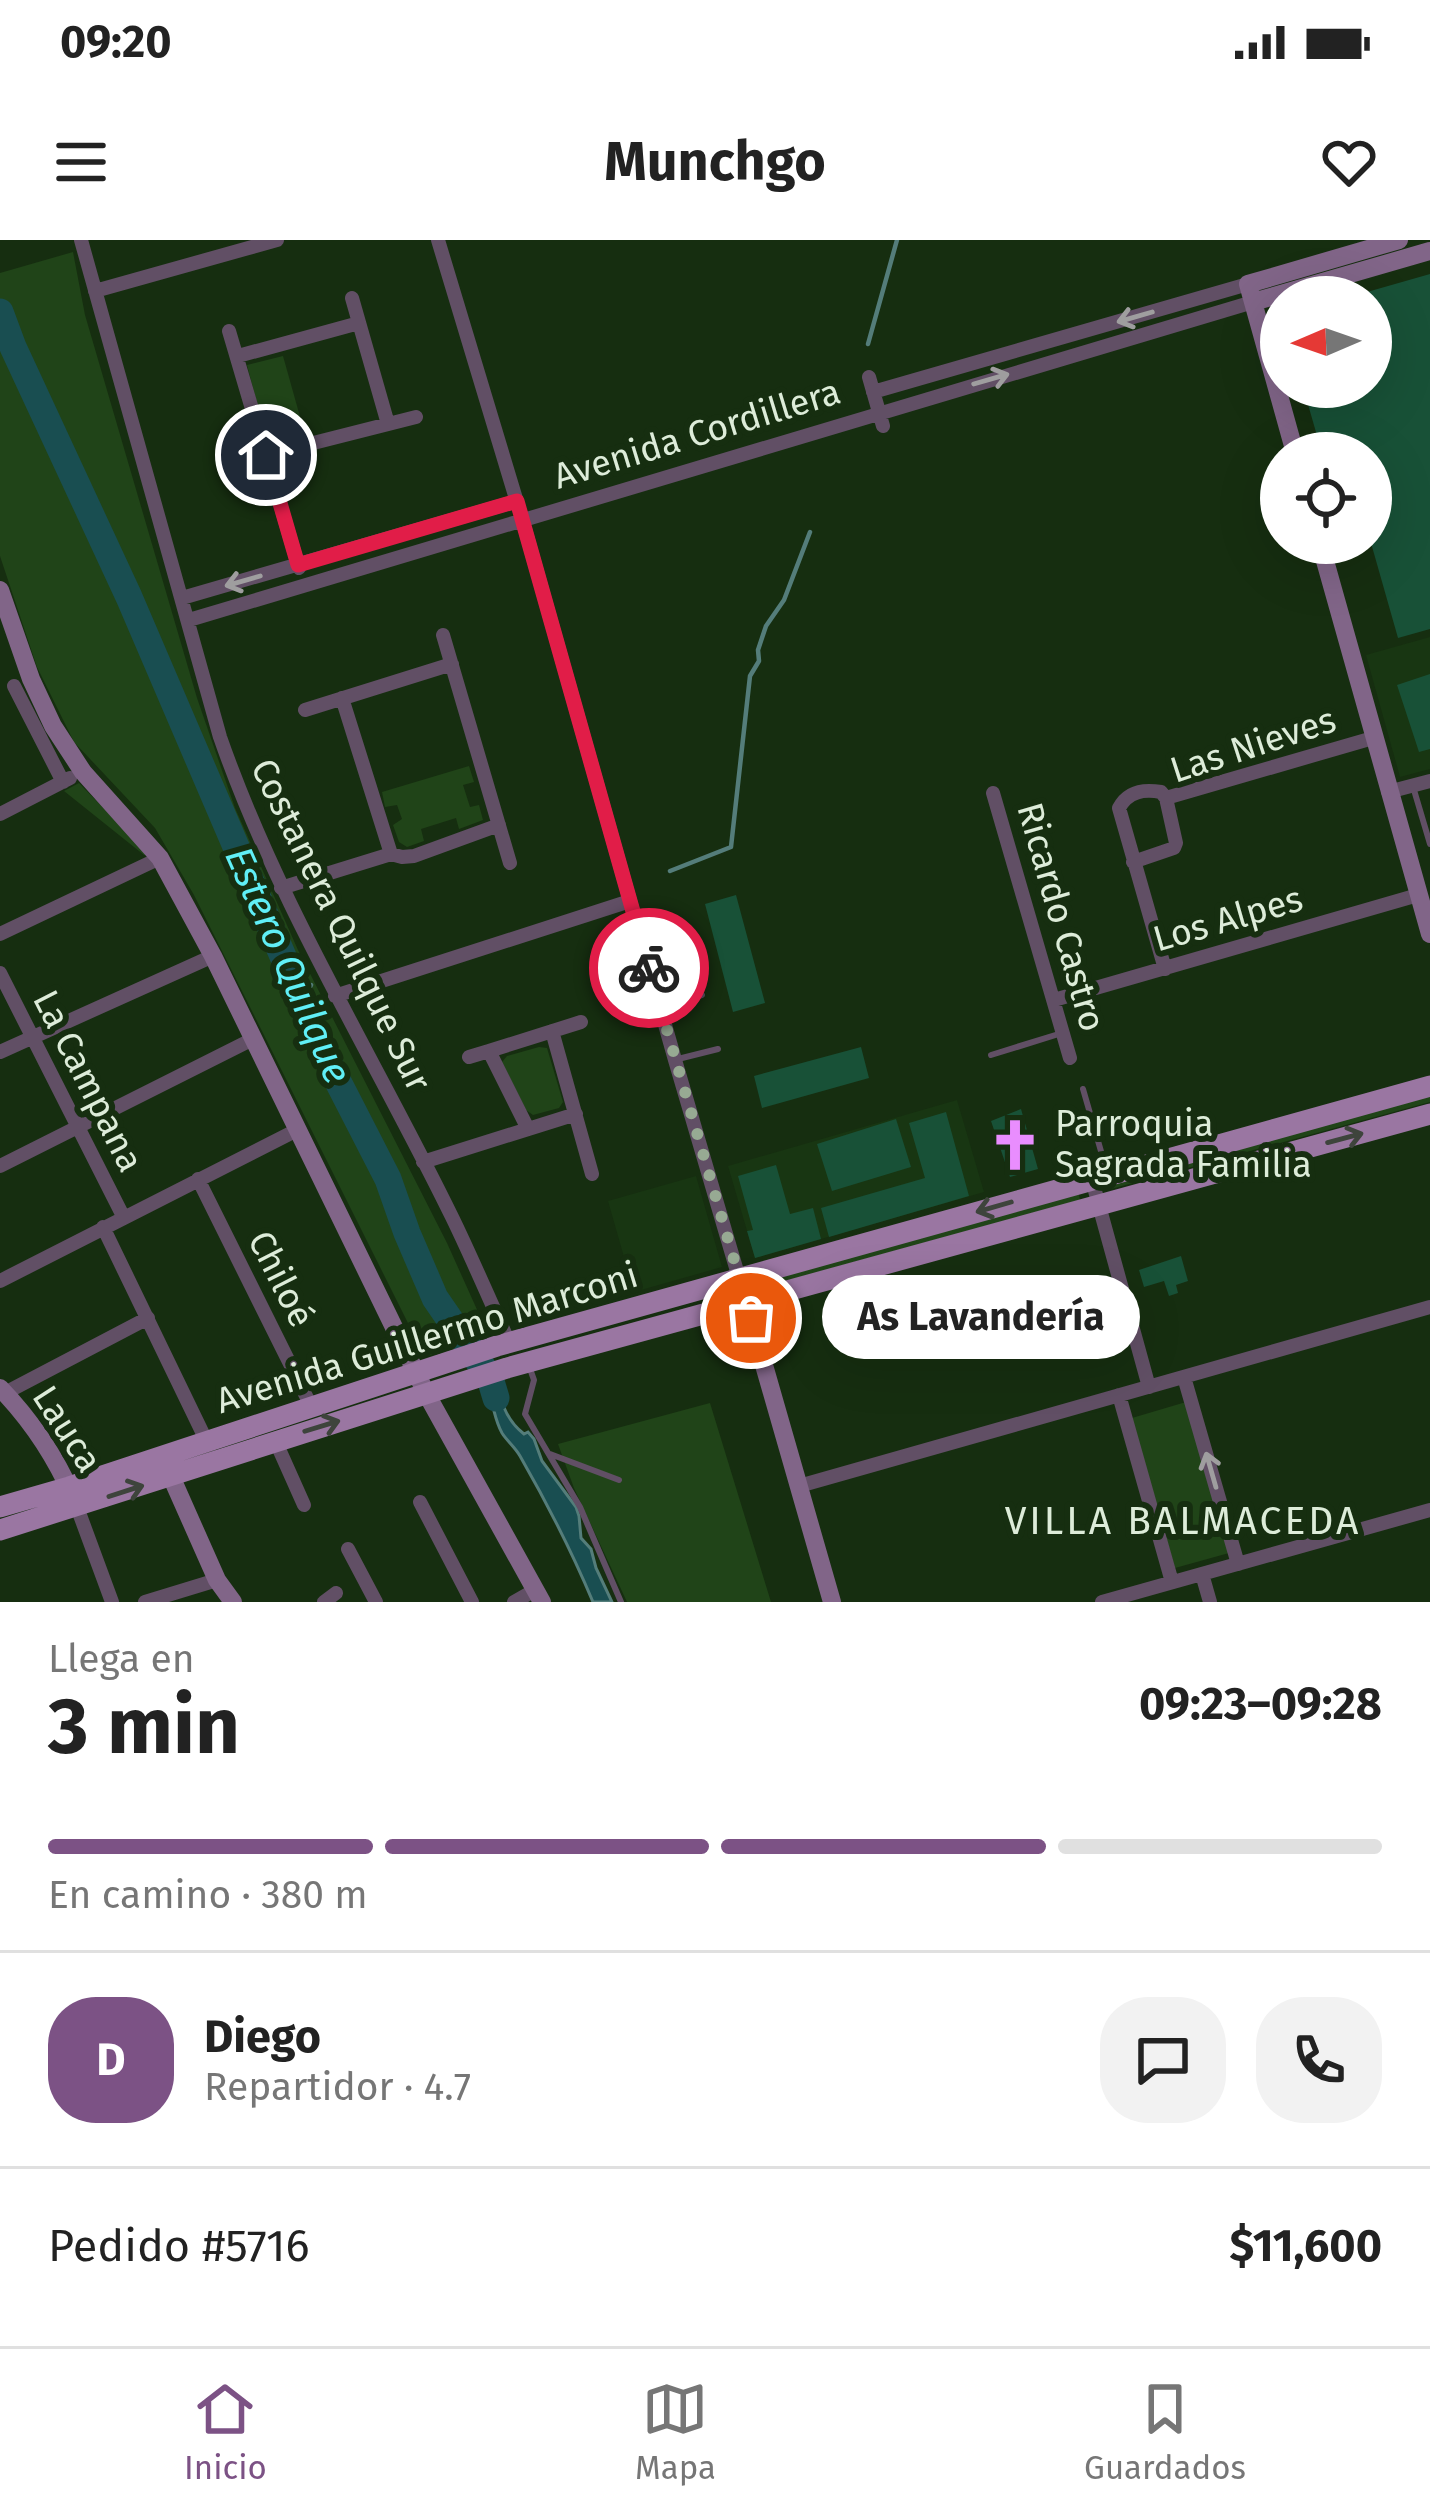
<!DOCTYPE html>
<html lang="es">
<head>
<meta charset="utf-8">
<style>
  :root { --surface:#fff; --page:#f2f2f2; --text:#222; --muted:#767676; --line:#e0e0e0; --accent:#7c5285 }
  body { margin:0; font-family:"Fira Sans",sans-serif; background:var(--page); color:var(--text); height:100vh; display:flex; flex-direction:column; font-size:45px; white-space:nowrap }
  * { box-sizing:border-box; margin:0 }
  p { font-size:39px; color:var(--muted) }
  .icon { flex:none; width:66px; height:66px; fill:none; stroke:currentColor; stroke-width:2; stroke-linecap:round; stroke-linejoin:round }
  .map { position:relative; height:1362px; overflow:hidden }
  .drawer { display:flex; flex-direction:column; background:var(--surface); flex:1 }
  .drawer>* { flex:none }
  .needle { width:78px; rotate:268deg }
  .buttons { position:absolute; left:1260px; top:36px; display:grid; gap:24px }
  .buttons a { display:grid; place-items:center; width:132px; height:132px; border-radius:50%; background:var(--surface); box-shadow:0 12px 48px #0002; font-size:60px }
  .pin { position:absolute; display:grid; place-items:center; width:102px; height:102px; color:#fff; margin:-51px; border:6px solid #fff; border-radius:50%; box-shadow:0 3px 12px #0007 }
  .courier { position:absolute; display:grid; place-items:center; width:120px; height:120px; margin:-60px; border:9px solid #e11d48; border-radius:50%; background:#fff; color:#222; box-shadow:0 3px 15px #0007 }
  .bubble { position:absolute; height:84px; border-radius:42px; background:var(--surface); box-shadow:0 12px 48px #0002; font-size:39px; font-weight:700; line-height:84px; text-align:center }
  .summary em { font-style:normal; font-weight:700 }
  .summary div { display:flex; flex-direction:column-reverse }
  .summary { display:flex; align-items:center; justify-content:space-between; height:204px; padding:0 48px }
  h1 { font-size:78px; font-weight:700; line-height:90px }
  .bar { display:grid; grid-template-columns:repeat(4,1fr); gap:18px 12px; align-content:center; height:144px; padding:0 48px }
  .bar i { height:15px; border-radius:9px; background:var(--line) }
  .bar .current { background:var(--accent) }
  .bar p { grid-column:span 4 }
  .line { display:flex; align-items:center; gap:30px; padding:0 48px; border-top:3px solid var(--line) }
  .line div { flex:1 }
  .round { display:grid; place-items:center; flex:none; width:126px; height:126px; border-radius:48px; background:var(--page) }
  .status { display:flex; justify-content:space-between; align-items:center; height:84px; padding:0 60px; background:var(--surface); direction:ltr }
  .status svg { height:33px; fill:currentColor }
  header { display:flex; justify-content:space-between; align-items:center; height:156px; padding:0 48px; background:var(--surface); font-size:54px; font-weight:700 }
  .tabs { display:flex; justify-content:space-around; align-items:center; height:168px; border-top:3px solid var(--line); background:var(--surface); font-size:33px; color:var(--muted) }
  .tabs a { display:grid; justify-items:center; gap:6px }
  .tabs .current { color:var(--accent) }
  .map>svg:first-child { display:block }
</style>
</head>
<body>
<div class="status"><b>09:20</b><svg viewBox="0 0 49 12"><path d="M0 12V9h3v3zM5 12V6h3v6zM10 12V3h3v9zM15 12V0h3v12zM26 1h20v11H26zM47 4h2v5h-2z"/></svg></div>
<header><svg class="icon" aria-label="menu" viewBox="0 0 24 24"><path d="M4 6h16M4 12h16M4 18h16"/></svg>Munchgo<svg class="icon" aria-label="heart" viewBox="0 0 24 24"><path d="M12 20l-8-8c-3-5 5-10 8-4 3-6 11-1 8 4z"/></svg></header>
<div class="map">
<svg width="1430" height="1362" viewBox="0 0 1430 1362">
  <rect width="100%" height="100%" fill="#162e10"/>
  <path fill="#183612" d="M1430,397V529L1400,537L1366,415Z
    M957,860L984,952L755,1018L728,926Z
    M696,936L722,1027L634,1052L608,961Z"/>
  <path fill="#204418" d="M73,12L85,75L197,458L235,568L298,710L447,1003L488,1094L425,1117L194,655L155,588L74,502L37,427L0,316V33Z
    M283,116L306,198L269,209L247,125Z
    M469,526L474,542L463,545L470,567L479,565L483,580L459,589L456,578L421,589L424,601L407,607L399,602L393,585L402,579L397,565L385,567L382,552Z
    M79,543L148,614L144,615L64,551Z
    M539,807L547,808L563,862L559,868L533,875L526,870L502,822L507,816Z
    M1430,852V862L1111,949L1109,941Z
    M1078,951L1080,960L756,1049L753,1041Z
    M1186,1162L1229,1313L1175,1328L1132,1178Z
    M710,1163L771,1362H627L574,1248L558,1204Z"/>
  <path fill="#194e51" stroke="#547d7a" stroke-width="3" d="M501,1136C496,1157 507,1181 524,1194L528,1192L534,1199L542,1221L576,1267L579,1276L581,1298L591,1309L596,1328L612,1362H593C572,1312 547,1263 520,1216C515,1207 507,1201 502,1193C492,1176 494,1154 480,1141Z"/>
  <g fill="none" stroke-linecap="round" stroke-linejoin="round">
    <path stroke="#547d7a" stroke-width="4.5" d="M868,104L897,0
      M670,631L731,607L750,436L759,421L758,410L766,386L784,360L810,292
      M302,762L311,745"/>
    <path stroke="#194e51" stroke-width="27" d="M0,72L13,107L129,357L330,826L388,939L407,993L435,1058L490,1138L496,1158"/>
  </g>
  <path fill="#185137" d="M1430,34V389L1398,398L1371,303V213H1322L1303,147H1371V57L1353,56Z
    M1430,434V509L1419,512L1397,445Z
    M736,655L765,763L733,772L705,664Z
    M861,807L869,838L762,868L754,836Z
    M1021,869L1038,929L1010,937L991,881Z
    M946,872L969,956L829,997L821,968L925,938L909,883Z
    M896,879L911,927L832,951L817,904Z
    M776,925L790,974L813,968L821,999L755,1018L747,991L753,990L738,936Z
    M1181,1016L1188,1041L1176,1045L1178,1053L1169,1056L1164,1041L1144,1047L1139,1030Z"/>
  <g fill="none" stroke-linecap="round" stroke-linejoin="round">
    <path stroke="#614f65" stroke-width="6" d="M1414,550L1430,604
      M663,765L702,755
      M991,815L1062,793
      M678,819L718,809
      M1083,849L1107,932
      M529,1126L534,1140L525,1174L580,1267L621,1362
      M550,1214L619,1240"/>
    <path stroke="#614f65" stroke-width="14" d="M81,0L220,497C279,666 374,817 452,977C472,1018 490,1061 509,1102
      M438,0L523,282L675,820L739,1038
      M95,51L277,0
      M352,58L388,184
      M229,91L299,328
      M238,116L359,83
      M869,137L883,186
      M873,152L1248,44
      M266,215L416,177
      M182,358L517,261
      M189,380L1253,62
      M443,395L510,623
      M14,446L63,542
      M305,470L452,424
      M1388,552L1430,541
      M993,553L1070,818
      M0,574L70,538
      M391,614L402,617L414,616L499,585
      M1133,622L1174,608L1176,603L1166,558L1373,498
      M281,648L391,614L342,458
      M0,694L160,618
      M1165,729L1119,568C1128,551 1144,549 1161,552L1166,558
      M0,733L123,976
      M335,756L630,661
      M1054,760L1418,655
      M552,791L592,934
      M0,812L213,716
      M469,817L489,811
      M528,889L489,811L581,782
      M423,922L576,874
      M0,926L253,799
      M198,939L311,1166
      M1092,940L1149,1147
      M103,987L206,1200
      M0,1041L297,890
      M1184,1137L1238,1324
      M5,1153L148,1078
      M1119,1155L1172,1342
      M275,1200L304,1265
      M799,1246L1430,1067
      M420,1262L472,1362
      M77,1267L112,1362
      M348,1309L376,1362
      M1202,1334L1210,1362
      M145,1362L217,1340
      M324,1362L336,1353
      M514,1362L535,1350
      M1102,1362L1430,1270"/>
    <path stroke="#816588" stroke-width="18" d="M1253,62L1430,11
      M1295,213L1248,44L1399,0
      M1320,303L1430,694
      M0,350L31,439L53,486L83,532L160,618L213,716L426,1153L542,1362
      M739,1038L832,1362
      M0,1148C31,1180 55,1216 73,1257
      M166,1225L217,1340L233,1362"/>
    <path stroke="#9a76a2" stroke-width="21" d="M0,1267L69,1247L497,1106L1430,846
      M0,1290L507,1128L1430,874"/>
  </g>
  <defs><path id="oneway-shaft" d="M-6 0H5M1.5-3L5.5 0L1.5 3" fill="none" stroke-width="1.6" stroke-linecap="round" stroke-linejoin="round" transform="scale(3)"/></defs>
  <g stroke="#9f9e9f">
    <use href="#oneway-shaft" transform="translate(1135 77) rotate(164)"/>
    <use href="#oneway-shaft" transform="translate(991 139) rotate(-16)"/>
    <use href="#oneway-shaft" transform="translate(243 341) rotate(164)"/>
    <use href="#oneway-shaft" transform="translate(1211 1230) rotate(-106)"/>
  </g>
  <g stroke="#3e443c">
    <use href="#oneway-shaft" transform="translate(1345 898) rotate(-15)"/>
    <use href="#oneway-shaft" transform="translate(994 967) rotate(164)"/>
    <use href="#oneway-shaft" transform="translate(322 1186) rotate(-17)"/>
    <use href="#oneway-shaft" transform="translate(126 1251) rotate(-18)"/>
  </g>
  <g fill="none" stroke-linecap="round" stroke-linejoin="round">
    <path stroke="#97aa93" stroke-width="12" stroke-dasharray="0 21.6" d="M649,728L751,1078"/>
    <path stroke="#e11d48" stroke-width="15" d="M266,215L298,325L517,261L649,728"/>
  </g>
  <defs>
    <g id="church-bare" transform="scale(4.14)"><path d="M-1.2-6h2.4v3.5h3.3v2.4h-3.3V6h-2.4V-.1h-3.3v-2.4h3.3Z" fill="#e98dfe" stroke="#162e10" stroke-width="2.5" paint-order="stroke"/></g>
  </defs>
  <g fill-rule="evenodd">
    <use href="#church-bare" x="1015" y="905"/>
  </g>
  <g text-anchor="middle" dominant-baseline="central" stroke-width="12" stroke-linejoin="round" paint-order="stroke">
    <g font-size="36" fill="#ddecd9" stroke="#162e10">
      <text transform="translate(697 194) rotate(-17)">Avenida Cordillera</text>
      <text transform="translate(1253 505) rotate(-18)">Las Nieves</text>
      <text transform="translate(1061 677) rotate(74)">Ricardo Castro</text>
      <text transform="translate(1228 679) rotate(-16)">Los Alpes</text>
      <text transform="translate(341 685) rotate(64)">Costanera Quilque Sur</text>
      <text transform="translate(88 841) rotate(63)">La Campana</text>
      <text transform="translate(281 1039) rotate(63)">Chiloé</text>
      <text transform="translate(427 1098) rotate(-17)">Avenida Guillermo Marconi</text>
      <text transform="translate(67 1189) rotate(57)">Lauca</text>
    </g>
    <g font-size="36" fill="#ddecd9" stroke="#162e10" text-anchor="start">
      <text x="1055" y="884">Parroquia<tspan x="1055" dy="41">Sagrada Familia</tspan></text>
    </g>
    <g font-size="39" font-style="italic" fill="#60eff6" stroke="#162e10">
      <text transform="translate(288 725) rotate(66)">Estero Quilque</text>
    </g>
    <g font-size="39" letter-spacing="3" fill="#ddecd9" stroke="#162e10">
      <text x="1183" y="1281">VILLA BALMACEDA</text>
    </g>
  </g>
</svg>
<div class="buttons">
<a><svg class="needle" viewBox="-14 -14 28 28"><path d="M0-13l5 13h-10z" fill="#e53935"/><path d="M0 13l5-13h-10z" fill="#767676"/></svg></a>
<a><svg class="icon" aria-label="locate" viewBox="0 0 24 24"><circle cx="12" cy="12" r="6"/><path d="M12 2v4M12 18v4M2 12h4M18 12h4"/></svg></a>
</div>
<div class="pin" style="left:751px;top:1078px;background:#ea580c"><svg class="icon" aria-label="bag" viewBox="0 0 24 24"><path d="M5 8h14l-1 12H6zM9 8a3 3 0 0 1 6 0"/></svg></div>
<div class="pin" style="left:266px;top:215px;background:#1f2937"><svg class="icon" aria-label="home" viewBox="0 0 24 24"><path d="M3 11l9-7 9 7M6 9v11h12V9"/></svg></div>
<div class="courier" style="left:649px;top:728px"><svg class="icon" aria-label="bike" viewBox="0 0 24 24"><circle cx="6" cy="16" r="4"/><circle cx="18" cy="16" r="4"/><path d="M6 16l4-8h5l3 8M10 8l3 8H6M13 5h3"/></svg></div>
<div class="bubble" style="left:822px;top:1035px;width:318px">As Lavandería</div>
</div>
<section class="drawer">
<div class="summary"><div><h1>3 min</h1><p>Llega en</p></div><em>09:23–09:28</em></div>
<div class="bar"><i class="current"></i><i class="current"></i><i class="current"></i><i></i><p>En camino · 380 m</p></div>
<div class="line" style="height:216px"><b class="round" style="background:var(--accent);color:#fff">D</b><div><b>Diego</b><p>Repartidor · 4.7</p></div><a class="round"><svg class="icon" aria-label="chat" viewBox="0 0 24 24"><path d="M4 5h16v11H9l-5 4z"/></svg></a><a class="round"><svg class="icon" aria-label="phone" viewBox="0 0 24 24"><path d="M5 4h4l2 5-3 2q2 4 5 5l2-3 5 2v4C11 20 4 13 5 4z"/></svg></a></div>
<div class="line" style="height:156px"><div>Pedido #5716</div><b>$11,600</b></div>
</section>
<nav class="tabs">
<a class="current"><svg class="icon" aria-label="home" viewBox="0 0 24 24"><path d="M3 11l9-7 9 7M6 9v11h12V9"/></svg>Inicio</a>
<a><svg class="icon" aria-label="map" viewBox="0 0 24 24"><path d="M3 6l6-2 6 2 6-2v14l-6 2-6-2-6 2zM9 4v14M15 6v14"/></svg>Mapa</a>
<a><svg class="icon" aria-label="saved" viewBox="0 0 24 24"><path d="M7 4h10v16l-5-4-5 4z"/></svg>Guardados</a>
</nav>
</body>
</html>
